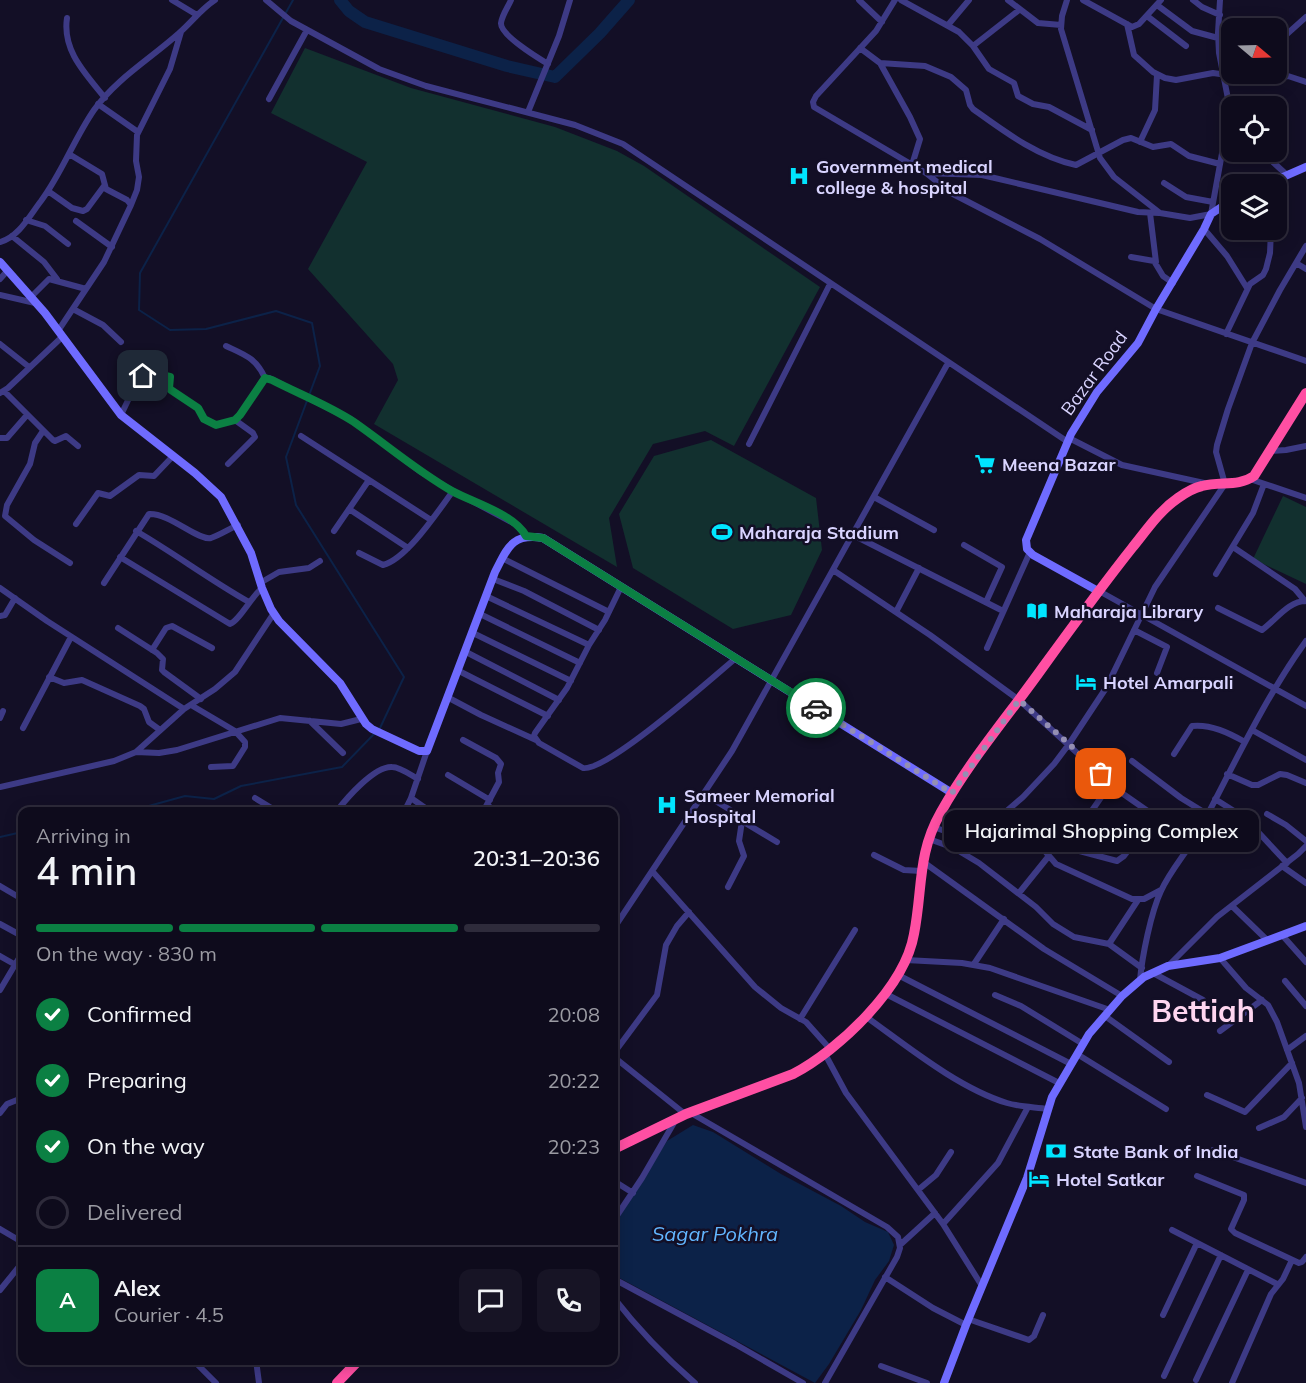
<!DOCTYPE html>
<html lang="en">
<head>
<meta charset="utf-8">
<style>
  :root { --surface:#0e0b1c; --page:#171425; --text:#f1f3f6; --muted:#9b9ba3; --line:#2e2b3b; --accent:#0b8043 }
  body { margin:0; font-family:Mulish,sans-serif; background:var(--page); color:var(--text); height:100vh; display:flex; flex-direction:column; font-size:22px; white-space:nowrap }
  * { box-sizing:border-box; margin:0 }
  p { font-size:20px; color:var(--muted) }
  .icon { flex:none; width:33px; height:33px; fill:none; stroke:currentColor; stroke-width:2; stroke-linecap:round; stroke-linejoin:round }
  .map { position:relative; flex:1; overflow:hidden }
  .drawer { position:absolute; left:18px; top:807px; width:600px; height:558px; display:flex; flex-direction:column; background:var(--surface); border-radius:12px; box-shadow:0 3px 15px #0003,0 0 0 2px var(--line) }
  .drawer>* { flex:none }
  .needle { width:39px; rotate:109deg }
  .buttons { position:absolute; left:1221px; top:18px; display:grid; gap:12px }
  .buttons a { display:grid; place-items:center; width:66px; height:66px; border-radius:12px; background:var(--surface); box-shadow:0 3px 15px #0003,0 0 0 2px var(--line); font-size:30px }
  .pin { position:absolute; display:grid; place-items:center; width:51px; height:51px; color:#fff; margin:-26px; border-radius:12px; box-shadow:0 3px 9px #0006 }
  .courier { position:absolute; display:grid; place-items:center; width:60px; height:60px; margin:-30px; border:4px solid #0b8043; border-radius:50%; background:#fff; color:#222; box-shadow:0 2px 8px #0007 }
  .bubble { position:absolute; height:42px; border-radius:12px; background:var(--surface); box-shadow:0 3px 15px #0003,0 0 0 2px var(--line); font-size:20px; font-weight:600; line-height:42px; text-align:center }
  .summary em { font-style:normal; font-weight:600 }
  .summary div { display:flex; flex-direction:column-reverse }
  .summary { display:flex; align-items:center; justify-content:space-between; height:102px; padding:0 18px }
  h1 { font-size:39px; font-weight:600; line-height:45px }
  .bar { display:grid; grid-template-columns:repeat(4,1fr); gap:9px 6px; align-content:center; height:72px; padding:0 18px }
  .bar i { height:8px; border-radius:4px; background:var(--line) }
  .bar .current { background:var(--accent) }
  .bar p { grid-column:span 4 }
  .line { display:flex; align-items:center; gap:15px; padding:0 18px; border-top:2px solid var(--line) }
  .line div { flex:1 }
  .round { display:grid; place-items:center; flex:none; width:63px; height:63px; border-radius:12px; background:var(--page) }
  ol { padding:0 18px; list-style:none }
  li { display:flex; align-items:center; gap:18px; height:66px }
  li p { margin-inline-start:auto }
  li .icon { padding:6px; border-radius:50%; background:var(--accent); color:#fff; stroke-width:4 }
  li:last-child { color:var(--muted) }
  li i { width:33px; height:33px; border:3px solid var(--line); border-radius:50% }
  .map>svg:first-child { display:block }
</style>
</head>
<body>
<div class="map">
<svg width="1306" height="1383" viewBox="0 0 1306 1383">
  <rect width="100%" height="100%" fill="#130f26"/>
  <path fill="#12302f" d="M305,48L411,88L555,127L617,151L644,166L820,287L734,446L705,431L653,444L609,518L617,567L374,424L398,380L393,364L308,269L367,162L271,113Z
    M711,440L816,498L822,550L791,615L733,629L633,568L619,514L654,456Z
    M1283,496L1306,507V584L1253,559Z"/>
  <path fill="#0c2248" d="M693,1125L713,1132L781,1174L841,1206L865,1222L888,1232L894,1245L889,1261L875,1280L861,1310L829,1364L815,1383L614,1275V1224L667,1141Z"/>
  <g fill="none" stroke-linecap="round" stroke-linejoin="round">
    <path stroke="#0c2248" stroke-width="2" d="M293,0L140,273L139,310L170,330L206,329L276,311L312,323L320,366L286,457L296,505L404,677L380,728
      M127,812L185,796L214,799L241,786L342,767L376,732
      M0,837L22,832"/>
    <path stroke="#0c2248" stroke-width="12" d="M340,0L349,11L365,22L507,66L555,77L600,33L629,0"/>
    <path stroke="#3d3a85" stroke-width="6" d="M172,0L197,15
      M266,0L291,21L379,69L426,86L575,125L623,144L1068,442
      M511,0C508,7 502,15 501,23C500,35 538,58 548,64
      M859,0L882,22
      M895,0L876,31L816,96L813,102L814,107L926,173L951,193L1040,239L1156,309L1306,361
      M901,0L959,32L973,46L989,69L1014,83L1018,96L1033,104L1049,107L1092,130
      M1008,0L1038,23L1061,25
      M1067,0L1062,16L1061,29L1100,158L1114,177L1160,213L1190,218L1211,214L1230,109L1219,53L1218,33L1220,0
      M1083,0L1132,27L1139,24L1161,0
      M1193,0L1202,7L1220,15
      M1157,5L1192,31L1218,38
      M1147,16L1186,46
      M67,18C62,51 86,74 105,98
      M1127,24L1134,55L1153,72L1165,78L1176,80L1213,73L1262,80L1288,76L1306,82
      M948,25L969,0
      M1218,33L1232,38
      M1276,38L1287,34L1306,17
      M973,46L1019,10
      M860,48L880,63L925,66L951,77L966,90L970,105L973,109C1005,132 1038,157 1076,165L1123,140L1131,138L1153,147L1171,144L1189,156L1220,164
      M880,63L910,117L920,139L912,165
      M269,99L307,30
      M98,104L138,132
      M528,112L559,36L570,0
      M1140,142L1155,110L1157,75
      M1262,152L1287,175
      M926,173L982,175L1138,212L1159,213
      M1164,183L1186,197L1213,202
      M48,191L72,208L83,211L87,209L104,186
      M131,205L137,190L139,177L136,161L137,135L170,69L181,32
      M1150,213L1156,262
      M26,220L45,226L68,244
      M76,221L112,247
      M1204,229L1227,256L1247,288
      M12,236L44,262L57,279
      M0,242C19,237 30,215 41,201C62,173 74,139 94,110C116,79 150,59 178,34C191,23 201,9 215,0
      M1131,257L1154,261L1163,276L1173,283
      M1296,263L1306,269
      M0,279L8,270
      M0,295L35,303
      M31,297L49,279L86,289
      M73,309L103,325L121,342
      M58,331L104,262L131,205L127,200L106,189L102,174L69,154
      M1226,334L1250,284L1263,275L1266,269L1270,253L1271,230
      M0,344L29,367
      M226,346C245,355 256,358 265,378
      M4,391L53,440L55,441L66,436L78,446
      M0,393L8,388L62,337
      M121,415L131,394L147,372L170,377L169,388L171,390L198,408L204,419L216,425L235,420L240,415L263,380L269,378L352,420L421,472L453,491L517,525L526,536
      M43,431L35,443L30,464L7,505L5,516L34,540L70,563
      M301,436L431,520
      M0,438H7L27,415
      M1069,438L1122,465L1204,483
      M749,444L830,284
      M1271,451L1286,450L1306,446
      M228,464L255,437L253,433L235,420
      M1250,479L1306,498
      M874,497L934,530
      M349,509L408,548
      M76,524L98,493L110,496L139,475L154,476L173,456
      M136,531C174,553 210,580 249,602
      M334,531L369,480
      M853,535L1003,611
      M964,545L1002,567L986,602
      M1233,547L1295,589L1305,601
      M359,553L383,565C407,559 438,511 453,491
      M120,557L230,624C239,621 252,596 262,588
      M502,558L609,612
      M833,570L930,635L1019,700L1119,791L1192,842
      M1216,574L1253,513L1264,484
      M493,579L524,591L599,630
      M104,583L149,514C170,513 198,541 211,538C220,535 229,529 238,525
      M260,583L279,572L309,568L320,561
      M621,587L605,620L589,645L567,688L535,733L534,736L539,743L583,768C607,772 712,678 736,658
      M0,588L47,621L184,709
      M1099,591L1306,706
      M486,596L589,645
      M1218,608L1262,630C1276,620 1288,601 1306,601
      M896,612L919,568
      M480,614L580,663
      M0,616L5,615L15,598
      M118,628L157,653L163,659L162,670L164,672L201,699
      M1134,630L1167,647L1157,673
      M473,633L571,681
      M987,648L1030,552
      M152,650L166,628L172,626L212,648
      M466,652L559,700
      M459,671L548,716
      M49,677L64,683L82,680L140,706L144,709L149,722L160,730
      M449,698L481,715L536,740
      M191,705L235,731L245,742V747L233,766L211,767
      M0,718L3,711
      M310,721L343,753
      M23,728L71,637
      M1252,730L1306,760
      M463,740L496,758L501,764L498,773L499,782L483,812
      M136,752L159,753L177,750L280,718L341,724L361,719
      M1174,754L1192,726C1211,724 1229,733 1245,742
      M1132,761L1181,798L1207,814
      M1227,774L1252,785H1258L1280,774L1287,775L1306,783
      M448,775L490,800
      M0,787L114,761L136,752L184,709L215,689L235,672L274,613
      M704,794L737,814L742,821L739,841L744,856L728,887
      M255,798L278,812
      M411,798L431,812
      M1215,799L1245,818L1287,863
      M487,805L497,812
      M336,812C346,799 374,766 392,767C400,767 411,775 418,779
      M404,812L411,798L427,751
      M1267,814L1286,825L1306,841
      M1000,817L1028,841L1072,849L1117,861L1124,856L1154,816
      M742,821L777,842
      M933,827L966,838L979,835L1023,797L1054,764L1069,744L1106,688L1155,587L1225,484L1216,452L1217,445L1228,409L1252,343L1280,290L1306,246
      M929,839L954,848L979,863L1036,907L1053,924L1074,937L1109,944L1142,968
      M1038,843L1056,864L1132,899H1144L1161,890
      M1066,848L1111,783
      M874,855L904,870L921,871
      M922,861L1044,949L1122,996
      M1282,866L1306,883
      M652,871L755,987L781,1008L806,1022L830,1049
      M0,886L22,899
      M1019,893L1048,857
      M1232,906L1267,940
      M0,924L22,936
      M614,928L732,751L948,363
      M1282,935L1306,962
      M1109,944L1138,900
      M0,956L14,964
      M1220,958L1246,988L1268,1005L1277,1022L1299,1083L1306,1127
      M906,960L962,963L990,968L1110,1010
      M974,964L1004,919
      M1168,966L1217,917L1298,854L1306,846
      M1153,973L1203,1000
      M898,975L1071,1064
      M1140,980C1142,957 1151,912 1161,891C1171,869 1189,850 1200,829C1234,765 1264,699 1306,641
      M1285,981L1306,1006
      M0,990L22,953
      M886,994L1059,1083
      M995,995L1021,1006L1083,1044
      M865,1016C907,1046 958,1088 1007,1103C1020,1107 1035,1107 1048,1109
      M1105,1016L1169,1062
      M800,1019L855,930
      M1220,1031L1262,1000
      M1287,1050L1306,1036
      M614,1053L657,995L666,945L677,926L689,912
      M825,1054L846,1093L943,1224L982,1286
      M1077,1054L1166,1109
      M614,1057L685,1114
      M1207,1095L1245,1112L1292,1063
      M0,1113L7,1104L22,1098
      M691,1113L887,1227L898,1237L900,1248L897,1257L825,1383
      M1259,1128L1284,1117L1302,1098
      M1213,1150L1306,1183
      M1197,1176L1244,1195V1200L1231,1229L1235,1233L1299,1263L1302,1262L1306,1257
      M614,1181L633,1193
      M918,1190L936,1175L951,1152
      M614,1220L642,1178L675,1121
      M943,1224L998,1163L1028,1107
      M0,1229L22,1242
      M1172,1230L1277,1284
      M900,1245L935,1213
      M885,1277L933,1308L966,1325
      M614,1279L735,1344L803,1383
      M0,1290L22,1263
      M614,1298C638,1329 665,1357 695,1383
      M1163,1315L1197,1243
      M968,1319L1029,1340L1034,1336L1043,1315
      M193,1360L216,1383
      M256,1360L259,1383
      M881,1366L927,1383
      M1164,1376L1221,1255
      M1196,1380L1248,1270
      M1232,1383L1271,1294L1283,1279L1292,1260"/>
    <path stroke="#6f6bff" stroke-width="8" d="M1267,184L1306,167
      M0,262L45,313L121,415L195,473L221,497L251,553L262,588L271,609L279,621L340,683L366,724L372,729L419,751H427L495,572C508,547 512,533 543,538L952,793
      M1098,591L1033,555L1027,549L1026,540L1071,434L1097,392L1138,343L1156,309L1204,229L1211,214L1232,200
      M944,1383L966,1325L1027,1178L1052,1097L1089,1034L1122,996L1144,977L1168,966L1220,958L1306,926"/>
    <path stroke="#ff4fa3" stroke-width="10" d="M614,1149L686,1114L793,1074C839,1050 905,987 914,934C923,888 917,854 941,812C970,760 1009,715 1043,667C1072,627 1101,587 1132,548C1146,531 1159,511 1178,498C1185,493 1193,488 1202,486C1221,481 1238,487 1254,476L1306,393
      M337,1383L359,1360"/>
  </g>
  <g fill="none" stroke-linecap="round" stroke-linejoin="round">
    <path stroke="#948fb3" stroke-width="6" stroke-dasharray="0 10.8" d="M816,708L952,793L1019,700L1069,744L1101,774"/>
    <path stroke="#0b8043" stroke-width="8" d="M143,376L147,372L170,377L169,388L171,390L198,408L204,419L216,425L235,420L240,415L265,378L272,380C299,394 328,405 354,422C387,445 417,471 452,491C474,503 514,514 526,536L543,538L816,708"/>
  </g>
  <defs>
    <g id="hospital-bare" transform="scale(1.62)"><path d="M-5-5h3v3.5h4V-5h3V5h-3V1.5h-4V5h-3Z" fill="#00e5ff" stroke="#130f26" stroke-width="2.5" paint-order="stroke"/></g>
    <g id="supermarket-bare" transform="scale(1.62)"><path d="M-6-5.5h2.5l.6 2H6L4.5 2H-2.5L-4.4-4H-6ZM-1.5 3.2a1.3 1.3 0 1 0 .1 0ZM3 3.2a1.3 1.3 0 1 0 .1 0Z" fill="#00e5ff" stroke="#130f26" stroke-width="2.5" paint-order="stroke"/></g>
    <g id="stadium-bare" transform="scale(1.62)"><path d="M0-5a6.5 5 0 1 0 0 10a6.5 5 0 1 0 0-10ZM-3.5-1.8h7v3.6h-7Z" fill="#00e5ff" stroke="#130f26" stroke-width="2.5" paint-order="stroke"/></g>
    <g id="library-bare" transform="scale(1.62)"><path d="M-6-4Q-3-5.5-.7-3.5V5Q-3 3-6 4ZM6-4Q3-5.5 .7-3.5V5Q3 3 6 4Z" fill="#00e5ff" stroke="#130f26" stroke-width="2.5" paint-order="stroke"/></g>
    <g id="hotel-bare" transform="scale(1.62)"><path d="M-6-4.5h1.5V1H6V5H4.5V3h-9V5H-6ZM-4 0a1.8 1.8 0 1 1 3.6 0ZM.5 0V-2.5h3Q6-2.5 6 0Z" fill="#00e5ff" stroke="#130f26" stroke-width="2.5" paint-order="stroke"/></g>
    <g id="bank-bare" transform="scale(1.62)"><path d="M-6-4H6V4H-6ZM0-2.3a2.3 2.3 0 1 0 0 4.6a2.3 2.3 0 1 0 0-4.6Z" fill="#00e5ff" stroke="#130f26" stroke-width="2.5" paint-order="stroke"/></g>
  </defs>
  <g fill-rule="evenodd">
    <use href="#hospital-bare" x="799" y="176"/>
    <use href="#supermarket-bare" x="985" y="464"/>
    <use href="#stadium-bare" x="722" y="532"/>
    <use href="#library-bare" x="1037" y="611"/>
    <use href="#hotel-bare" x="1086" y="682"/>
    <use href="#hospital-bare" x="667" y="805"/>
    <use href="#bank-bare" x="1056" y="1151"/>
    <use href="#hotel-bare" x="1039" y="1179"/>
  </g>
  <g text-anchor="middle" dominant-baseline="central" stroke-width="5" stroke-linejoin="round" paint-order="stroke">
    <g font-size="18" font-weight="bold" fill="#d9d4ff" stroke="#130f26" text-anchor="start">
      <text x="816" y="166">Government medical<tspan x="816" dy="21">college &amp; hospital</tspan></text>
      <text x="1002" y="464">Meena Bazar</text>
      <text x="739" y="532">Maharaja Stadium</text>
      <text x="1054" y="611">Maharaja Library</text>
      <text x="1103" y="682">Hotel Amarpali</text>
      <text x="684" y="795">Sameer Memorial<tspan x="684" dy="21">Hospital</tspan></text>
      <text x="1073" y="1151">State Bank of India</text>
      <text x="1056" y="1179">Hotel Satkar</text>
    </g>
    <g font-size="18" fill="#d9d4ff" stroke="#130f26">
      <text transform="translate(1094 373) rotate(-54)">Bazar Road</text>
    </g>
    <g font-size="20" font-style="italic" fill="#62b6ff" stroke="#130f26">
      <text x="715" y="1233">Sagar Pokhra</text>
    </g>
    <g font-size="30" font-weight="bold" fill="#ffd6f0" stroke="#130f26">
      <text x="1203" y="1011">Bettiah</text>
    </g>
  </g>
</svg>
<div class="buttons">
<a><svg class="needle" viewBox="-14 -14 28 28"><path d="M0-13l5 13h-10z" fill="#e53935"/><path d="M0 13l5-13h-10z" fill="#9b9ba3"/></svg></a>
<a><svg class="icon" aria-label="locate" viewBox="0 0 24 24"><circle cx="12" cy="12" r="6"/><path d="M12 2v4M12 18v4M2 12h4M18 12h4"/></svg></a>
<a><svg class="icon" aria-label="layers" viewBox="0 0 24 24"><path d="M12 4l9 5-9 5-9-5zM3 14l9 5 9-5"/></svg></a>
</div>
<div class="pin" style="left:1101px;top:774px;background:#ea580c"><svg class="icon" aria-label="bag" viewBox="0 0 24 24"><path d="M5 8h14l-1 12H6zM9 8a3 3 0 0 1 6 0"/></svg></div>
<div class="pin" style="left:143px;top:376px;background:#1f2937"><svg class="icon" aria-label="home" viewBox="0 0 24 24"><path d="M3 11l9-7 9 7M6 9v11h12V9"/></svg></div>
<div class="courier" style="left:816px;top:708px"><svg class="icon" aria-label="car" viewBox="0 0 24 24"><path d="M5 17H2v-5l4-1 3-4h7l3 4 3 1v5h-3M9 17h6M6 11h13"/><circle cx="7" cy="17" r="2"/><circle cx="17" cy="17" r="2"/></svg></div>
<div class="bubble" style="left:944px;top:810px;width:315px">Hajarimal Shopping Complex</div>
<section class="drawer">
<div class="summary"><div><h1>4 min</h1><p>Arriving in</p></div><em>20:31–20:36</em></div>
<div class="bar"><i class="current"></i><i class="current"></i><i class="current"></i><i></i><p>On the way · 830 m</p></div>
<ol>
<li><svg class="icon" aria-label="check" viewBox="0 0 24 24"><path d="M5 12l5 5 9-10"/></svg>Confirmed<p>20:08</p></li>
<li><svg class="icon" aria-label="check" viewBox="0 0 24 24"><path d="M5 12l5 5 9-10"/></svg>Preparing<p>20:22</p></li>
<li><svg class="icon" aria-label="check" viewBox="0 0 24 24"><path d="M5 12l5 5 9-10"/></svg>On the way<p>20:23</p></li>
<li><i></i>Delivered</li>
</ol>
<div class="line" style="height:108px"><b class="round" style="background:var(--accent);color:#fff">A</b><div><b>Alex</b><p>Courier · 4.5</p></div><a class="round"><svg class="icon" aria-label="chat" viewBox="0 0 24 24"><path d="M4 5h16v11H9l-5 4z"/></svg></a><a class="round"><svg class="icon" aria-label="phone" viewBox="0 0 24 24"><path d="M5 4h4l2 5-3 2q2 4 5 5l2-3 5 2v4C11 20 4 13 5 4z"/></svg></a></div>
</section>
</div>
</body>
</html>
